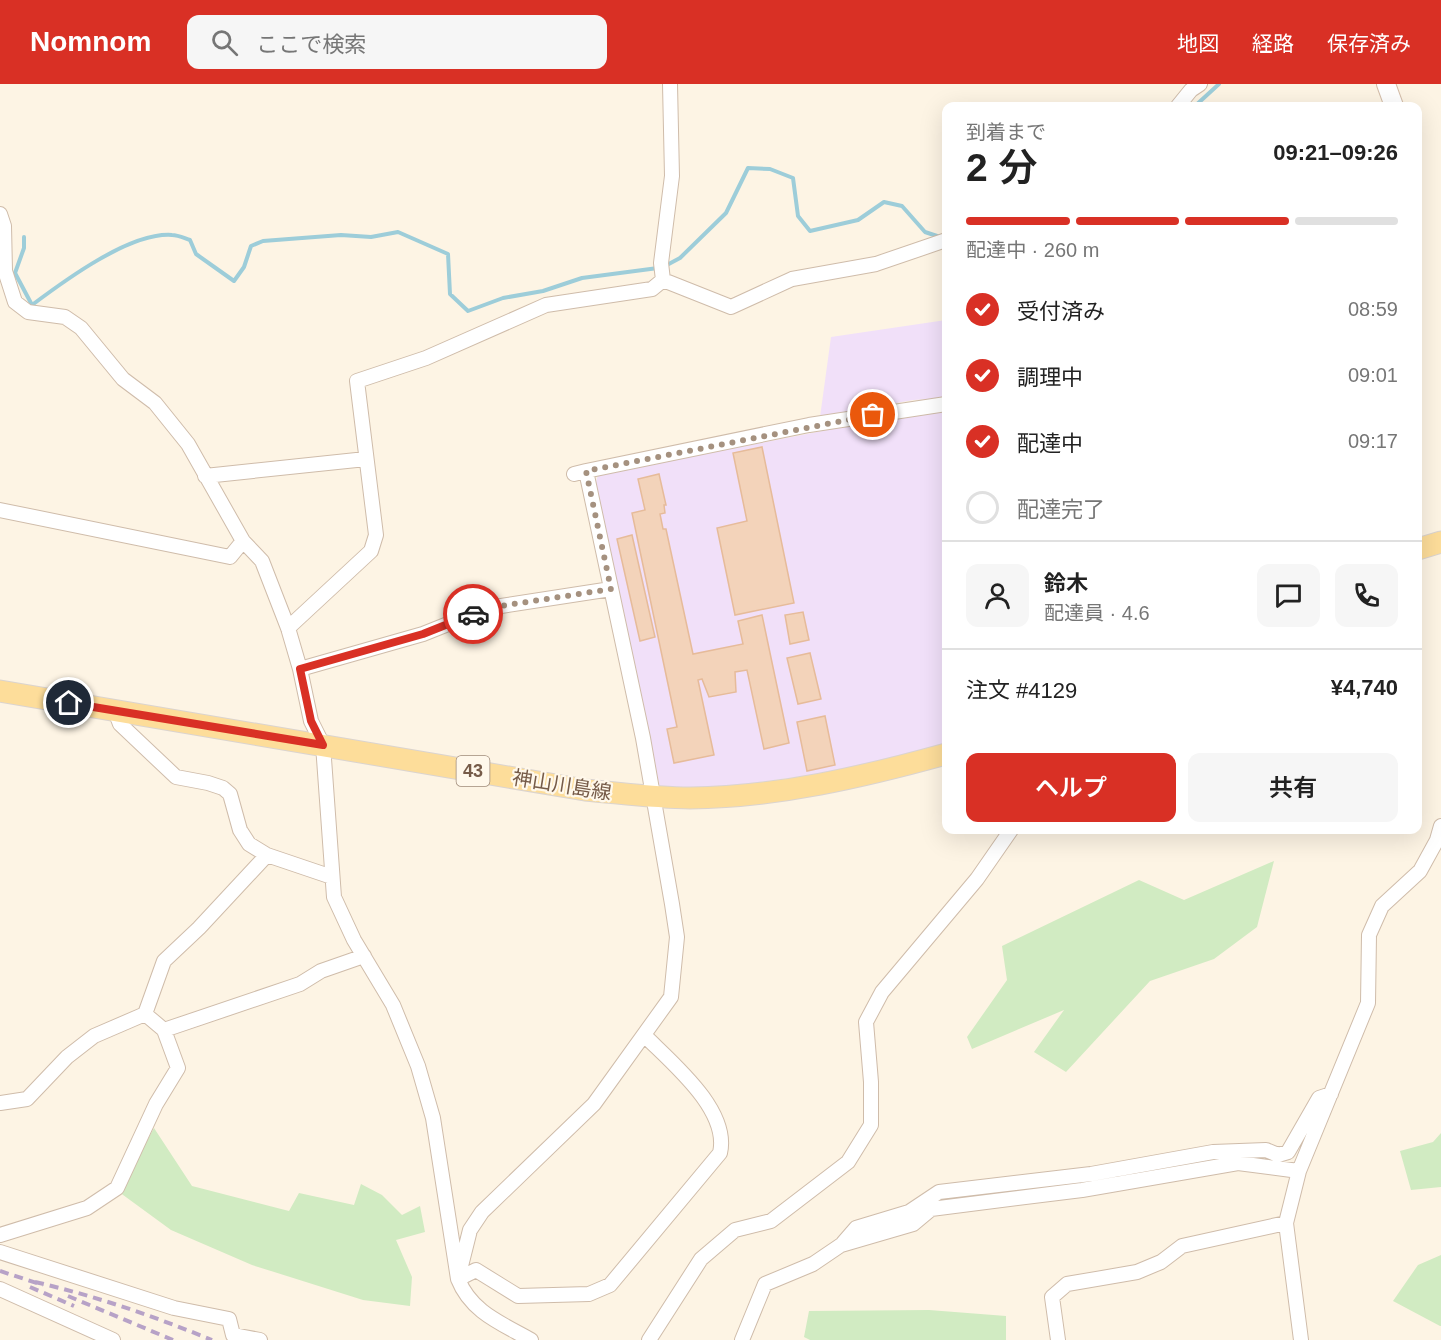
<!DOCTYPE html>
<html lang="ja">
<head>
<meta charset="utf-8">
<style>
  :root { --surface:#fff; --page:#f6f6f6; --text:#222; --muted:#767676; --line:#e0e0e0; --accent:#d93025 }
  body { margin:0; font-family:Helvetica,"Noto Sans JP",sans-serif; background:var(--page); color:var(--text); height:100vh; display:flex; flex-direction:column; font-size:22px; white-space:nowrap }
  * { box-sizing:border-box; margin:0 }
  p { font-size:20px; color:var(--muted) }
  .icon { flex:none; width:33px; height:33px; fill:none; stroke:currentColor; stroke-width:2; stroke-linecap:round; stroke-linejoin:round }
  .map { position:relative; flex:1; overflow:hidden }
  .panel { position:absolute; left:942px; top:18px; width:480px; height:732px; display:flex; flex-direction:column; background:var(--surface); border-radius:12px; box-shadow:0 6px 24px #0002 }
  .panel>* { flex:none }
  .pin { position:absolute; display:grid; place-items:center; width:51px; height:51px; color:#fff; margin:-26px; border:3px solid #fff; border-radius:50%; box-shadow:0 2px 6px #0007 }
  .courier { position:absolute; display:grid; place-items:center; width:60px; height:60px; margin:-30px; border:4px solid #d93025; border-radius:50%; background:#fff; color:#222; box-shadow:0 2px 8px #0007 }
  .summary em { font-style:normal; font-weight:600 }
  .summary div { display:flex; flex-direction:column-reverse }
  .summary { display:flex; align-items:center; justify-content:space-between; height:102px; padding:0 24px }
  h1 { font-size:39px; font-weight:600; line-height:45px }
  .bar { display:grid; grid-template-columns:repeat(4,1fr); gap:9px 6px; align-content:center; height:72px; padding:0 24px }
  .bar i { height:8px; border-radius:4px; background:var(--line) }
  .bar .current { background:var(--accent) }
  .bar p { grid-column:span 4 }
  .line { display:flex; align-items:center; gap:15px; padding:0 24px; border-top:2px solid var(--line) }
  .line div { flex:1 }
  .round { display:grid; place-items:center; flex:none; width:63px; height:63px; border-radius:12px; background:var(--page) }
  ol { padding:0 24px; list-style:none }
  li { display:flex; align-items:center; gap:18px; height:66px }
  li p { margin-inline-start:auto }
  li .icon { padding:6px; border-radius:50%; background:var(--accent); color:#fff; stroke-width:4 }
  li:last-child { color:var(--muted) }
  li i { width:33px; height:33px; border:3px solid var(--line); border-radius:50% }
  .cta { display:flex; gap:12px; margin-top:auto; padding:12px 24px }
  .cta a { flex:1; height:69px; border-radius:12px; background:var(--accent); color:#fff; font-size:24px; font-weight:600; line-height:69px; text-align:center }
  .cta a+a { background:var(--page); color:var(--text) }
  header { display:flex; align-items:center; gap:36px; box-sizing:border-box; height:84px; padding:0 30px; background:var(--accent); color:#fff }
  header strong { font-size:28px }
  nav { display:flex; gap:33px; margin-inline-start:auto; font-size:21px }
  .search { width:420px; height:54px; background:var(--page); display:flex; align-items:center; gap:15px; box-sizing:border-box; padding:0 21px; border-radius:12px; color:var(--muted); font-size:22px }
  .map>svg:first-child { display:block }
</style>
</head>
<body>
<header>
<strong>Nomnom</strong>
<div class="search"><svg class="icon" aria-label="search" viewBox="0 0 24 24"><circle cx="10" cy="10" r="6"/><path d="M15 15l6 6"/></svg>ここで検索</div>
<nav><a>地図</a><a>経路</a><a>保存済み</a></nav>
</header>
<div class="map">
<svg width="1441" height="1256" viewBox="0 0 1441 1256">
  <rect width="100%" height="100%" fill="#fdf4e4"/>
  <path fill="#f1e0f9" d="M946,236V314L913,316L820,333L831,253Z
    M946,326V659L867,683L710,705L660,704L595,401L598,391L914,329Z"/>
  <path fill="#d1ebc2" d="M1274,777L1257,843L1214,875L1150,897L1066,988L1034,968L1064,926L972,965L967,953L1007,896L1002,862L1139,796L1184,816Z
    M154,1044L192,1102L289,1127L299,1109L354,1121L361,1100L382,1111L402,1131L420,1122L425,1148L396,1156L412,1193L410,1222L363,1216L252,1181L171,1146L119,1108Z
    M1441,1049V1103L1411,1106L1400,1067L1433,1058Z
    M1441,1171V1242H1440L1393,1217L1418,1181Z
    M929,1226L1006,1232V1256H810L804,1253L809,1227Z"/>
  <g fill="none" stroke-linecap="round" stroke-linejoin="round">
    <path stroke="#9dcdd9" stroke-width="4" d="M1195,22L1219,0
      M24,153V164L15,189L32,221C64,197 130,148 172,151C178,151 184,154 190,156L196,170L234,197L244,183L251,162L263,157L341,151L371,153L398,148L448,170L450,210L468,227L503,214L543,207L582,194L658,184
      M665,182L680,174L726,129L748,84L770,85L793,94L798,132L810,147L858,136L884,118L902,122L925,148L940,153"/>
  </g>
  <path fill="#f3d3ba" stroke="#e6bb9a" stroke-width="1.5" d="M762,363L794,519L735,531L717,444L747,437L733,369Z
    M659,390L666,421H664L665,429L660,430L663,445H666L693,570L743,560L738,537L762,531L789,659L764,665L747,586L735,588L736,608L709,613L702,595L698,596L714,671L674,679L667,645L677,643L632,429L645,426L638,395Z
    M632,451L655,553L640,557L617,455Z
    M803,528L809,556L790,560L785,531Z
    M810,569L821,615L798,620L787,574Z
    M825,632L835,681L807,687L797,638Z"/>
  <g fill="none" stroke-linecap="round" stroke-linejoin="round">
    <g stroke="#cfbcaa" stroke-width="16">
      <path id="street" d="M1178,22L1191,6L1200,0
        M0,130L4,142L5,187L15,218L28,228L65,233L81,244L123,295L155,319L188,360L243,457L262,477L288,544L300,585L311,637L323,661L334,813L354,856L393,921L418,982L433,1034L458,1195C471,1228 501,1239 531,1256
        M663,196L731,223L792,195L876,180L946,156
        M663,196L661,179L672,92L670,0
        M586,387L809,341L946,320
        M205,392L366,375
        M0,426L230,473L243,457
        M288,544L371,467L376,451L357,297L426,274L546,221L652,205L663,196
        M300,585L423,550L488,524L611,505
        M115,627L120,640L176,693L208,699L223,704L230,710L240,746L249,760L267,771L332,793
        M164,946L300,900L321,887L364,872
        M0,1019L27,1015L67,973L94,952L145,930L164,877L199,844L267,771
        M0,1151L87,1124L117,1104L156,1020L178,984L164,946L145,930
        M843,1159L856,1144L909,1128L939,1108L1091,1090L1213,1068L1266,1066L1278,1071L1288,1068L1319,1014L1331,1010
        M0,1168L174,1224L229,1235L233,1251L260,1256
        M459,1190L470,1146L482,1128L594,1020L671,913L677,853L672,820L643,654L586,387L574,390
        M458,1195L476,1186L518,1212L589,1210L610,1201L720,1069C730,1026 672,979 644,951
        M0,1205L113,1256
        M649,1256L701,1175L735,1146L771,1137L848,1078L871,1041V998L866,938L882,908L977,795L1011,746
        M742,1256L765,1200L813,1180L841,1161L913,1140L931,1125L1082,1106L1238,1079L1299,1087
        M1058,1256L1052,1213L1067,1200L1137,1188L1161,1178L1182,1162L1286,1139
        M1301,1256L1286,1139L1299,1087L1368,919L1369,851L1382,822L1420,787L1437,756L1441,742"/>
    </g>
    <g stroke="#d4beaa" stroke-width="20">
      <path id="secondary" d="M1386,0L1394,22"/>
    </g>
    <g stroke="#dbd4cf" stroke-width="23">
      <path id="primary" d="M1418,465L1441,458
        M0,607L585,706C620,709 655,714 690,714C777,713 863,693 946,670"/>
    </g>
    <use href="#street" stroke="#fff" stroke-width="14"/>
    <use href="#secondary" stroke="#fff" stroke-width="18"/>
    <use href="#primary" stroke="#fddd9a" stroke-width="21"/>
    <path stroke="#b7a2c7" stroke-width="4" stroke-dasharray="9 6" stroke-linecap="butt" d="M0,1187L43,1201
      M35,1198C96,1212 153,1232 212,1256
      M30,1203L74,1222
      M68,1212L173,1256"/>
  </g>
  <g fill="none" stroke-linecap="round" stroke-linejoin="round">
    <path stroke="#a5917f" stroke-width="6" stroke-dasharray="0 10.8" d="M473,530L488,524L611,505L586,387L873,331"/>
    <path stroke="#d93025" stroke-width="8" d="M69,619L323,661L311,637L300,585L423,550L473,530"/>
  </g>
  <g text-anchor="middle" dominant-baseline="central" stroke-width="4.5" stroke-linejoin="round" paint-order="stroke">
    <rect fill="#fff8eb" stroke="#9f8a79" stroke-width="1.5" x="456.5" y="672" width="33" height="30" rx="4.5"/>
    <g font-size="18" font-weight="bold" fill="#765b48">
      <text x="473" y="687">43</text>
    </g>
    <g font-size="20" fill="#765b48" stroke="#fff8eb">
      <text transform="translate(562 701) rotate(9)">神山川島線</text>
    </g>
  </g>
</svg>
<div class="pin" style="left:873px;top:331px;background:#ea580c"><svg class="icon" aria-label="bag" viewBox="0 0 24 24"><path d="M5 8h14l-1 12H6zM9 8a3 3 0 0 1 6 0"/></svg></div>
<div class="pin" style="left:69px;top:619px;background:#1f2937"><svg class="icon" aria-label="home" viewBox="0 0 24 24"><path d="M3 11l9-7 9 7M6 9v11h12V9"/></svg></div>
<div class="courier" style="left:473px;top:530px"><svg class="icon" aria-label="car" viewBox="0 0 24 24"><path d="M5 17H2v-5l4-1 3-4h7l3 4 3 1v5h-3M9 17h6M6 11h13"/><circle cx="7" cy="17" r="2"/><circle cx="17" cy="17" r="2"/></svg></div>
<section class="panel">
<div class="summary"><div><h1>2 分</h1><p>到着まで</p></div><em>09:21–09:26</em></div>
<div class="bar"><i class="current"></i><i class="current"></i><i class="current"></i><i></i><p>配達中 · 260 m</p></div>
<ol>
<li><svg class="icon" aria-label="check" viewBox="0 0 24 24"><path d="M5 12l5 5 9-10"/></svg>受付済み<p>08:59</p></li>
<li><svg class="icon" aria-label="check" viewBox="0 0 24 24"><path d="M5 12l5 5 9-10"/></svg>調理中<p>09:01</p></li>
<li><svg class="icon" aria-label="check" viewBox="0 0 24 24"><path d="M5 12l5 5 9-10"/></svg>配達中<p>09:17</p></li>
<li><i></i>配達完了</li>
</ol>
<div class="line" style="height:108px"><a class="round"><svg class="icon" aria-label="person" viewBox="0 0 24 24"><circle cx="12" cy="8" r="4"/><path d="M4 21q1-7 8-7t8 7"/></svg></a><div><b>鈴木</b><p>配達員 · 4.6</p></div><a class="round"><svg class="icon" aria-label="chat" viewBox="0 0 24 24"><path d="M4 5h16v11H9l-5 4z"/></svg></a><a class="round"><svg class="icon" aria-label="phone" viewBox="0 0 24 24"><path d="M5 4h4l2 5-3 2q2 4 5 5l2-3 5 2v4C11 20 4 13 5 4z"/></svg></a></div>
<div class="line" style="height:78px"><div>注文 #4129</div><b>¥4,740</b></div>
<div class="cta"><a>ヘルプ</a><a>共有</a></div>
</section>
</div>
</body>
</html>
